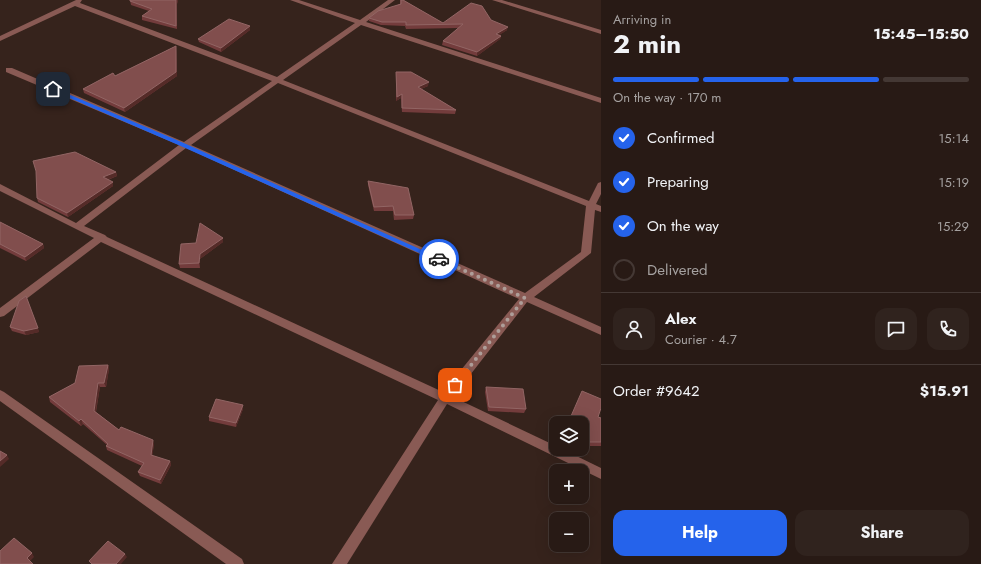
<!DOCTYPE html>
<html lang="en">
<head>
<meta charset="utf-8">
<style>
  :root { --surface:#281a15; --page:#30231e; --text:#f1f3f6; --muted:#a5a1a0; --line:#443834; --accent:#2563eb }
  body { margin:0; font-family:Jost,sans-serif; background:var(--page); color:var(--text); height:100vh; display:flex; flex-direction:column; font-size:15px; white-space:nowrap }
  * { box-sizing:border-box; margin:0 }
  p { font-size:13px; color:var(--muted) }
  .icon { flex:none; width:22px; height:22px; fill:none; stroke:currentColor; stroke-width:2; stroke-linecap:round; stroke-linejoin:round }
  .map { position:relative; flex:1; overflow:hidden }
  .drawer { display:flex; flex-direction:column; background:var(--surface); width:380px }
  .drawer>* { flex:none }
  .tools { position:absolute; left:549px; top:416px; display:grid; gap:8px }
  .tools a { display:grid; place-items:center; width:40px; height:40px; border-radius:8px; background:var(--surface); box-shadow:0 4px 16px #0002,0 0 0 1px var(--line); font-size:20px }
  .pin { position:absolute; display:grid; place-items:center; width:34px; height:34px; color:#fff; margin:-17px; border-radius:8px; box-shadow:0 2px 6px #0006 }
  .courier { position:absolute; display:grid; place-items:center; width:40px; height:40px; margin:-20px; border:3px solid #2563eb; border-radius:50%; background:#fff; color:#222; box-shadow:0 1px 5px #0007 }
  .headline em { font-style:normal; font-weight:700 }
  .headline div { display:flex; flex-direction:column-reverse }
  .headline { display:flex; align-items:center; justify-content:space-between; height:68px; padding:0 12px }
  h1 { font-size:26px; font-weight:700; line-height:30px }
  .bar { display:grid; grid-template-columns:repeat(4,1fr); gap:6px 4px; align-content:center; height:48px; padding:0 12px }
  .bar i { height:5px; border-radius:3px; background:var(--line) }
  .bar .selected { background:var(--accent) }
  .bar p { grid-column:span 4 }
  .line { display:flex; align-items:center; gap:10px; padding:0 12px; border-top:1px solid var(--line) }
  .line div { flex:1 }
  .round { display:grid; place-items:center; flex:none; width:42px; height:42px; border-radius:12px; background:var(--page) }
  ol { padding:0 12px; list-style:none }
  li { display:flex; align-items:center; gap:12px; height:44px }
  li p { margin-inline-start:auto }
  li .icon { padding:4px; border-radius:50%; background:var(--accent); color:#fff; stroke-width:4 }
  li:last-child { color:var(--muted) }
  li i { width:22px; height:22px; border:2px solid var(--line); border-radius:50% }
  .cta { display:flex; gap:8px; margin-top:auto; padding:8px 12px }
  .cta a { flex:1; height:46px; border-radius:12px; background:var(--accent); color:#fff; font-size:16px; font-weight:700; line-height:46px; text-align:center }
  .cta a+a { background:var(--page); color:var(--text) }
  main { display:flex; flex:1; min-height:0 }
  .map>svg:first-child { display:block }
</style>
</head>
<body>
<main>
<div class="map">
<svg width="601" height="564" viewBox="0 0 601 564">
  <rect width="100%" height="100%" fill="#36231c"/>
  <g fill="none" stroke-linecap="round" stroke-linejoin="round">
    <path fill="#895a54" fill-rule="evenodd" d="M76,0H82L80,3L277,77L355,23L290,0H299L360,20L388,0H395L366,22L601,98V103L361,25L283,80L589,201L598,183L601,182V194L596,204L601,206V212L595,210L591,253L534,297L601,327V335L527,302L453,397L556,446V449H562L601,468V479L447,404L347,564H332L438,400L101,242L4,316L0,317V308L94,238L0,191V184L76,223L179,145L6,72V68H12L184,142L272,81L75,6L0,41V36ZM278,83L586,206L581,252L525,293L191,145ZM186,148L519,299L443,392L107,237L105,235L84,226Z
      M492,0H502L601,30V34Z
      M0,390L4,392L242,559L244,564H226L0,401Z"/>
  </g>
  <path fill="#733c3c" d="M130,0H178L177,4V29L142,20V16L149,11L131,5Z
    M400,0H403L443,23L491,20L507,30L499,35L501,36L500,39L477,56L442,45L443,41L459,28L406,29L405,26L381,25L369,21V18L400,4Z
    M250,26V30L221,52L199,42L198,39Z
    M176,46L177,76L125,112L84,93L83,89L115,76Z
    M396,72L428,86L421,89L456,110L455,114L402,112L401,98L396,101Z
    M116,172L117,176L108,180L113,186L68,217L38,202L37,198Z
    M368,181L414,215L413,219L394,220L393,211H374L368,185Z
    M0,222L43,244L44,248L26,261L0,248Z
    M223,238V242L200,259V268H180L179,264L196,243Z
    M26,296L39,332L26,335L12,331L10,327Z
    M108,365L109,369L106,387H100L96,412L119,430L154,444L152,456L170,461L171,465L161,484L140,476L138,472L142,466L107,450L106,446L107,445L83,424L81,426L50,402L49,397Z
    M486,387L526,409L524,413L488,411L485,392Z
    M243,405V409L236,427L209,421V417Z
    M598,417L601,418V446H582V423Z"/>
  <path fill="#552b28" d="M176,0H178L177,4V29Z
    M250,26V30L221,52V48Z
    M508,27L507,30L495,38L496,34Z
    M501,36L500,39L477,56V52Z
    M176,46L177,76L125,112L124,108Z
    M429,82L428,86L417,91L418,87Z
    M402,94L401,98L396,101L397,97Z
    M116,172L117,176L104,181L103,177Z
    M113,182V186L68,217L67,213Z
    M223,238V242L200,259V268L199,263L200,254Z
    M43,244L44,248L26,261L25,257Z
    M38,328L39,332L26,335L24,331Z
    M108,365L109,369L106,387L104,383Z
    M98,383L100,387L95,415L94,411Z
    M243,405V409L236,427V423Z
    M81,419L83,424L81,426L79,421Z
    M153,440L154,444L152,459L151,455Z
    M7,455L9,459L0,467V461Z
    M170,461L171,465L161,484L160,480Z
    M32,553L34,557L29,562L27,558Z
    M125,554L127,557L121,564H116Z"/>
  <path fill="#814e4d" stroke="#926564" d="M130,0H176V26L142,16L152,9L130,1Z
    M401,0H403L443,23L471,3L482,6L491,20L508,27L496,34L501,36L477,52L443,41L463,24L406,25V22H382L369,18L378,11L401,4Z
    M229,19L250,26L221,48L198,39Z
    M176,46V72L124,108L83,89L113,73L115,76Z
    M396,72H411L429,82L418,87L456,110L402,108V94L397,97Z
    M75,152L116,172L103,177L113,182L67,213L37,198L36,171L33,161Z
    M368,181L408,188L414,215H395L393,206L374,207Z
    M0,222L43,244L25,257L0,244Z
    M200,223L223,238L200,254L199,263L179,264L181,244L196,243Z
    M26,296L38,328L24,331L10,327L19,301Z
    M108,365L104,383H98L94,411L119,430L121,427L153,440L151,455L170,461L160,480L138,472L144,463L106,446L108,444L81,419L79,421L49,397L75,383L79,366Z
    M486,387L523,389L526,409L489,407Z
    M582,391L601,399V408L598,417L601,418V442H582V423H568Z
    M216,399L243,405L236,423L209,417Z
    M0,451L7,455L0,461Z
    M14,538L32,553L27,558L33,564H0V551Z
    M108,541L125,554L116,564H92L89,561Z"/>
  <path fill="#2563eb" d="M51,88H54L186,144L442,259L441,261H437L183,147L51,90Z"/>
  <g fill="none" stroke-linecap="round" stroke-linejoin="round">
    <path stroke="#ae9e99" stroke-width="4" stroke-dasharray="0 7.2" d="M439,259L525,298L455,385"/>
  </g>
</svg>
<div class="tools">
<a><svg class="icon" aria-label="layers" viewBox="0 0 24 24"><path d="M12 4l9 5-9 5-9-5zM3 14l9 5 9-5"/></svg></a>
<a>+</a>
<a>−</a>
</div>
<div class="pin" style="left:455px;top:385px;background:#ea580c"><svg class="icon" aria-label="bag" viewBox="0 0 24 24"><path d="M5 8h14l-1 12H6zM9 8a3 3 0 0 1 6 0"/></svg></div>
<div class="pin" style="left:53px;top:89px;background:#1f2937"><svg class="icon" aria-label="home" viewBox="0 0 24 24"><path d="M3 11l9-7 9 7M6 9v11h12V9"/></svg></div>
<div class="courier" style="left:439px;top:259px"><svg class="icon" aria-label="car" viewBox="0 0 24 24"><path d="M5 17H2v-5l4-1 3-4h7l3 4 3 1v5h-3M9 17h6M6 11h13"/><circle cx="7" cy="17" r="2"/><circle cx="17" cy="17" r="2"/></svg></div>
</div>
<section class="drawer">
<div class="headline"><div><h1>2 min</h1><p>Arriving in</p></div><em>15:45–15:50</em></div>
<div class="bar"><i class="selected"></i><i class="selected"></i><i class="selected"></i><i></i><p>On the way · 170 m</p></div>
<ol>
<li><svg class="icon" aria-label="check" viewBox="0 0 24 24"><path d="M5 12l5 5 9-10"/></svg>Confirmed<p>15:14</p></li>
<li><svg class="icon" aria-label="check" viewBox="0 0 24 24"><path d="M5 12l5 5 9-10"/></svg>Preparing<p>15:19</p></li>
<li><svg class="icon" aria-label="check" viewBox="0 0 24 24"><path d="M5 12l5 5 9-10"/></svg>On the way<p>15:29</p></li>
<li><i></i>Delivered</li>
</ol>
<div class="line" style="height:72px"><a class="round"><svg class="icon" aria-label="person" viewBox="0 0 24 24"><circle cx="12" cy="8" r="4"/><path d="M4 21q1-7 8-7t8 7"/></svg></a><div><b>Alex</b><p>Courier · 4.7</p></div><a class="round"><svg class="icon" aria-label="chat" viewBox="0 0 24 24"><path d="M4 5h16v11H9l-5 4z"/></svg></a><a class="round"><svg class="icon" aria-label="phone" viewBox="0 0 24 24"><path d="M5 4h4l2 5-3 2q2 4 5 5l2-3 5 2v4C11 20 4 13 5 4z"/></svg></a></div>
<div class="line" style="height:52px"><div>Order #9642</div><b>$15.91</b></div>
<div class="cta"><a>Help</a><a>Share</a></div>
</section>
</main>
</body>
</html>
